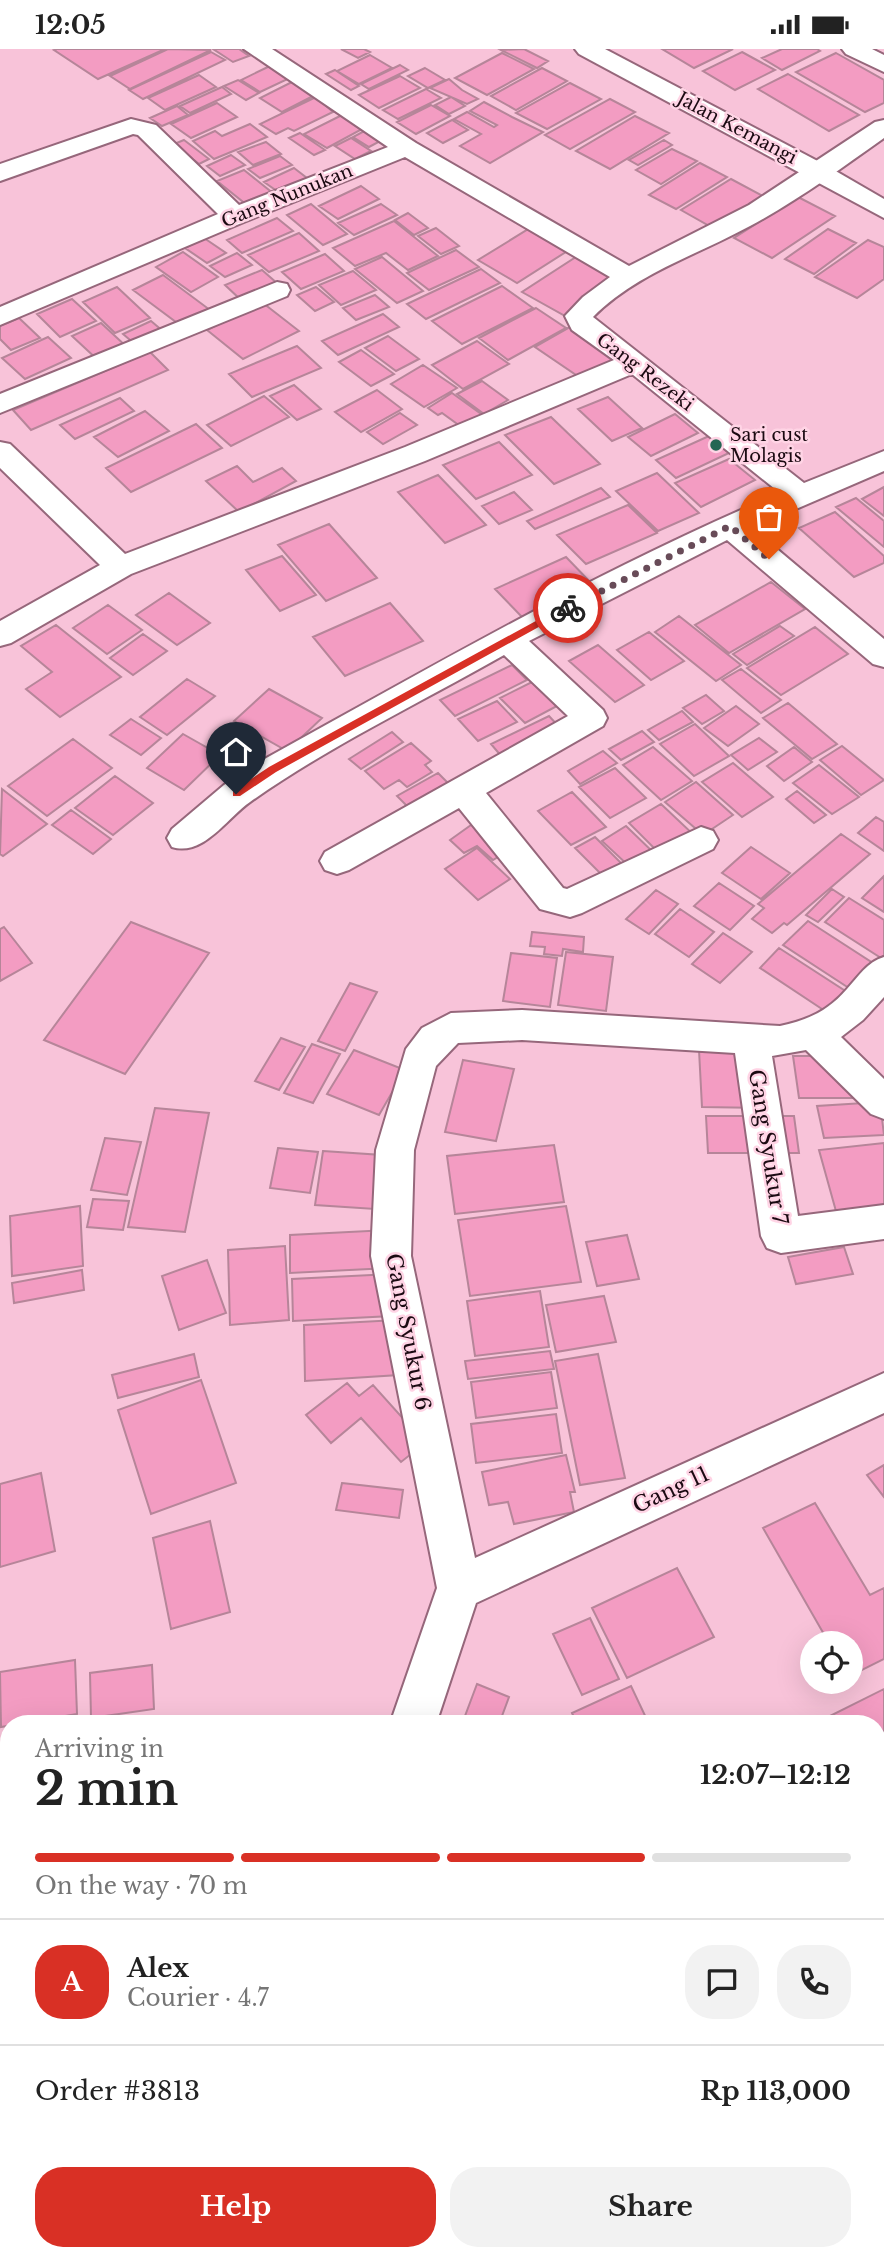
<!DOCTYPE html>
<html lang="en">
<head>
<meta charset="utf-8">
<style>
  :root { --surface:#fff; --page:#f2f2f2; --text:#222; --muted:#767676; --line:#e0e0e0; --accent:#d93025 }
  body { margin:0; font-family:"Libre Baskerville",serif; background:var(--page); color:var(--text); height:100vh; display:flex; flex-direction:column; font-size:26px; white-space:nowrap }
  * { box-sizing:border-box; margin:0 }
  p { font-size:23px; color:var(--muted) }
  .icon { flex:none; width:38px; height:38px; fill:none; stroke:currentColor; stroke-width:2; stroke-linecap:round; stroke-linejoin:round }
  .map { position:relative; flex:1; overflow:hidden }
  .details { position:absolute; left:0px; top:1666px; width:886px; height:546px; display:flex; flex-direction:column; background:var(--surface); border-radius:28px 28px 0 0; box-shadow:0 7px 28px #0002 }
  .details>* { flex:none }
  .fabs { position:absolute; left:800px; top:1582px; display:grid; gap:14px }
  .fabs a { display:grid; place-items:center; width:63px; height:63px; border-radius:50%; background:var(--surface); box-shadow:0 7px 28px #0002; font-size:35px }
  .pin { position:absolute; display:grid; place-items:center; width:60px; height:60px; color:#fff; margin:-72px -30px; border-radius:50% 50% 50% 0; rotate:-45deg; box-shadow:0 0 7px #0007 }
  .pin .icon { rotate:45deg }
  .courier { position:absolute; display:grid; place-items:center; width:70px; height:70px; margin:-35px; border:5px solid #d93025; border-radius:50%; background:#fff; color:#222; box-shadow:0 2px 9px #0007 }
  .head em { font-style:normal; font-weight:700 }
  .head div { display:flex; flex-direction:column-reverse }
  .head { display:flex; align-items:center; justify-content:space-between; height:119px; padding:0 35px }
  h1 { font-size:46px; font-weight:700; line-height:52px }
  .bar { display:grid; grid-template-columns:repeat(4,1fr); gap:10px 7px; align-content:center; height:84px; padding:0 35px }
  .bar i { height:9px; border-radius:5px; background:var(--line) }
  .bar .selected { background:var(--accent) }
  .bar p { grid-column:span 4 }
  .line { display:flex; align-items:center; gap:18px; padding:0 35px; border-top:2px solid var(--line) }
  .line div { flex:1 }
  .round { display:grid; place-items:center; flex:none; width:74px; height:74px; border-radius:28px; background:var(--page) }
  .primary-button { display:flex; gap:14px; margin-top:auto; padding:14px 35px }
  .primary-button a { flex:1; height:80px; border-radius:28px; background:var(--accent); color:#fff; font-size:28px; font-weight:700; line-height:80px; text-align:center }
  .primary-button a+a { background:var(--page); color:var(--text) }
  .status { display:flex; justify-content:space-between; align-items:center; height:49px; padding:0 35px; background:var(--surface); direction:ltr }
  .status svg { height:19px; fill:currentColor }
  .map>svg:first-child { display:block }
</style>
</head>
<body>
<div class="status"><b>12:05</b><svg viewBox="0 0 49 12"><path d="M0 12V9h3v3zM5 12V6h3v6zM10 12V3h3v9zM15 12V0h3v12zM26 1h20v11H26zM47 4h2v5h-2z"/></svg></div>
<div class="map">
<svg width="884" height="2212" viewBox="0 0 884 2212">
  <rect width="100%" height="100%" fill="#f8c3d9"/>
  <path fill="#f39cc2" stroke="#b68599" stroke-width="2" d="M57,0H165L98,30L54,1Z
    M168,0L211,1L130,40L110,27Z
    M213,0H239L249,7L233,13Z
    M341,0H364L370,3L358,9Z
    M524,0L548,12L537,19L501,1Z
    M662,0H733L694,19Z
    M782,0H817L820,2L782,21L762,9Z
    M211,3L225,11L143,50L129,41Z
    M742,3L775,21L735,41L703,22Z
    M502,4L534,20L487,46L455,29Z
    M836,4L884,31V54L865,63L796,23Z
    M370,6L392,19L359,35L337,22Z
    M272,16L292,28L260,43L241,31Z
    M400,16L408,21L369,40L361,35Z
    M425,19L445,31L428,39L408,27Z
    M542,19L567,32L516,61L491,47Z
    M335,21L359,37L351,41L326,25Z
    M788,25L859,66L829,82L758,40Z
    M199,26L216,38L165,61L148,49Z
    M400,27L420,39L379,59L359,46Z
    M449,30L462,41L478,50L467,55L430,39Z
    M238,31L259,44L246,51L224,37Z
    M294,32L317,45L282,63L260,49Z
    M570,34L601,50L547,80L516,64Z
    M222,38L231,45L190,64L180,57Z
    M426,40L441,49L398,70L383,61Z
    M316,48L333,63L294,82L288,79L276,85L260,75Z
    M451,48L465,57L449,65L435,56Z
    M610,50L635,63L570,100L545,86Z
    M484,53L512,68L543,83L490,114L460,97L481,85L454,70L467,63L494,78L497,76L470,62Z
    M217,54L237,68L191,89L171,75Z
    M431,56L450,67L416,85L397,73Z
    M177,57L188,66L162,77L150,69Z
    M342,66L364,79L327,99L304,85Z
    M635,67L669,84L610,120L576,102Z
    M452,71L468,81L443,94L427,84Z
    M250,75L267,88L214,110L193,92L215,82L222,87Z
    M370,79L386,89L369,98L353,88Z
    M300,84L325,101L314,106L289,89Z
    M351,89L371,102L355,110L335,97Z
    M184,91L209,110L199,115L174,95Z
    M664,91L672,96L638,116L629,111Z
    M266,93L281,105L253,116L238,103Z
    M672,100L697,112L661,135L636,121Z
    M231,106L245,116L220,127L207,117Z
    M280,107L292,116L260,129L248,120Z
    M700,114L727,128L676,160L649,146Z
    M294,119L307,129L277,142L264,133Z
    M244,121L274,145L247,156L217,132Z
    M731,130L763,147L713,179L681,161Z
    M361,137L379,150L338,170L319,157Z
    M798,148L835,167L772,209L734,189Z
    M311,155L347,185L323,196L287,166Z
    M381,155L397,166L354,186L338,174Z
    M408,164L428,179L414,186L395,171Z
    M277,169L293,182L242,204L227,191Z
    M394,172L438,207L408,221L386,204L355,217L333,199Z
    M436,179L459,197L441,205L418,187Z
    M530,179L569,201L517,234L478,211Z
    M828,180L856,194L814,225L785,210Z
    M299,184L319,202L269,223L248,206Z
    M204,189L226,204L207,214L185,199Z
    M868,191L884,198V230L857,249L815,228Z
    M456,201L479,218L429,241L407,224Z
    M183,203L218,228L191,243L156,218Z
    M237,204L252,216L225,228L210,217Z
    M325,205L344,222L301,240L282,223Z
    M579,206L624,230L567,268L522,243Z
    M382,208L423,242L397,254L355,220Z
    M481,220L500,234L426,270L407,255Z
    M262,221L278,235L241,251L225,236Z
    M353,222L376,241L341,256L319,236Z
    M163,226L210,261L180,276L133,241Z
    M502,237L533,259L462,295L432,272Z
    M117,238L150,269L115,284L83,253Z
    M316,238L334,253L315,262L297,246Z
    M375,246L389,258L356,271L343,259Z
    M72,250L96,272L60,288L37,265Z
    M263,254L299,282L243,310L207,281Z
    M536,259L566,279L508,311L479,289Z
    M383,265L399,278L338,306L322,292Z
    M19,269L40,289L11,301L0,290V277Z
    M151,272L164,283L136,296L123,285Z
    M101,274L129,300L100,313L72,287Z
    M572,277L622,311L585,332L535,298Z
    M388,287L419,310L396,322L365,299Z
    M48,288L71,309L25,330L2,309Z
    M477,292L509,315L463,340L432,316Z
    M297,297L321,319L252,348L229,325Z
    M361,301L394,325L371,337L339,313Z
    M150,303L168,321L31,381L13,361Z
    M423,316L457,339L424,358L391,335Z
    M482,332L508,351L484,365L457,345Z
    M294,336L321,360L297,371L270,347Z
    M377,341L402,360L361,383L335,363Z
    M452,344L488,370L467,382L442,364L438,366L428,359Z
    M264,347L289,368L231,397L207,376Z
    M608,348L642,379L612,392L578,360Z
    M120,349L134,362L75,390L60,376Z
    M145,362L169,382L118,408L94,388Z
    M400,364L417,376L383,395L367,383Z
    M675,365L698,384L651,407L628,388Z
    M551,368L600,415L554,435L505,386Z
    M196,375L222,399L131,443L106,419Z
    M709,387L729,404L676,429L656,411Z
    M499,393L532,426L476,450L443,416Z
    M729,410L755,431L701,458L675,434Z
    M237,417L253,433L282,419L296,432L239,463L206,432Z
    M657,424L699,464L658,482L616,442Z
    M438,426L486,476L445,494L398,443Z
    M884,438V467L862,450Z
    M601,439L610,448L535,480L527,472Z
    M514,443L532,461L499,475L482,457Z
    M856,449L884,472V498L836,458Z
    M628,456L657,484L586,515L557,486Z
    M835,463L884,507V514L854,528L799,479Z
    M329,475L377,529L326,552L278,496Z
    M282,507L316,546L280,562L246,521Z
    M566,508L593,536L522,568L495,540Z
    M771,533L805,560L729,604L695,576Z
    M169,544L210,574L177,596L136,566Z
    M390,554L423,592L345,627L313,588Z
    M108,556L142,581L107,605L73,579Z
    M679,567L741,616L716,632L655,583Z
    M56,576L121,628L60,668L26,640L52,623L21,597Z
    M780,577L794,587L747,616L733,605Z
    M815,578L848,605L781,646L747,619Z
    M649,583L684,612L651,631L617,601Z
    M143,585L167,602L133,626L110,609Z
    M598,596L644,636L615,653L569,612Z
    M512,616L527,631L455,667L440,651Z
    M741,620L781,651L761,664L722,631Z
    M187,630L215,647L167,686L140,668Z
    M532,633L557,657L525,674L500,649Z
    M269,640L322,669L287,702L234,672Z
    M706,646L724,662L702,675L683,659Z
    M497,652L517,673L478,692L458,670Z
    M788,654L837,695L812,710L763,669Z
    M736,657L759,675L728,697L704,679Z
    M682,662L693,673L659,691L648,681Z
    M549,667L561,680L502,708L491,695Z
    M131,670L161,689L141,706L110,686Z
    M695,675L729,707L694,727L660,695Z
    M642,682L654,693L621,711L609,700Z
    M392,683L403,693L361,720L349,710Z
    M183,685L220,706L184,741L147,719Z
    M759,689L777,703L748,721L731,706Z
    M73,690L112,719L47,767L8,737Z
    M411,694L431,712L425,716L432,723L407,738L399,731L384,740L365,722Z
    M842,697L884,731L861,746L820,711Z
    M653,698L692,732L661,751L623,716Z
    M794,698L812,713L784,732L767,717Z
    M603,702L617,714L580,735L568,722Z
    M733,714L773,748L742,768L702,733Z
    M819,716L859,748L832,765L793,734Z
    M615,719L646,749L610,769L579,738Z
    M438,724L453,739L412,762L397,747Z
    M115,727L153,754L113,786L75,759Z
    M696,733L733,766L703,786L665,753Z
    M2,740L47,775L3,807L0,805Z
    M797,742L826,766L814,774L786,750Z
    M572,743L606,778L571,796L538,762Z
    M661,755L696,788L663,808L629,774Z
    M71,761L111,790L93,805L52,776Z
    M876,768L884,773V802L858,784Z
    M478,771L509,801L493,811L477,797L464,804L450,791Z
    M626,777L655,805L631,819L602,792Z
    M841,785L870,805L787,876L784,874L772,884L752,870L764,859L758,855Z
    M595,788L623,816L603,827L575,799Z
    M751,798L790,824L761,850L722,824Z
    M477,799L510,830L478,851L445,820Z
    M884,827V863L862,849Z
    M719,834L754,857L730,881L694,857Z
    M832,840L844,848L818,873L806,866Z
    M656,841L678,855L649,885L626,870Z
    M849,849L884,871V906L881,909L825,873Z
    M680,860L714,883L689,908L655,885Z
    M808,872L879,918L855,943L783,896Z
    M131,873L209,904L125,1025L44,991Z
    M4,878L32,914L0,932V880Z
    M532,883L584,888L583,903L563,900L562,907L544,905L545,898L530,897Z
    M723,884L752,903L720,934L692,915Z
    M779,899L850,945L831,966L760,919Z
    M566,903L613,908L606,962L558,956Z
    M511,904L557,909L550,958L503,952Z
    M350,934L377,943L345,1002L318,992Z
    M281,989L305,998L279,1041L255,1032Z
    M312,995L340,1005L313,1054L284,1044Z
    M354,1001L405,1021L379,1066L327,1045Z
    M699,1001L765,1003L771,1059L702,1058Z
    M793,1007H856L862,1049H799Z
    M463,1011L514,1020L496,1092L445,1083Z
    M880,1053L884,1086L824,1089L817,1057Z
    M155,1059L209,1064L185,1183L128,1178Z
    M706,1067H794L799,1104H708Z
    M105,1089L141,1093L127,1146L91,1141Z
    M884,1094V1169L839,1173L819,1101Z
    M554,1096L564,1153L455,1165L447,1107Z
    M278,1099L318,1103L310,1144L270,1139Z
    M323,1102L382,1106L375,1160L315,1156Z
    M93,1150L129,1152L123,1181L87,1178Z
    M80,1157L83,1217L12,1227L10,1167Z
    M566,1157L581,1233L470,1247L458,1171Z
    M388,1181L389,1219L290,1224V1186Z
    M627,1186L639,1230L597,1237L586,1193Z
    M285,1197L289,1271L230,1276L228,1201Z
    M844,1198L853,1225L796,1235L788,1208Z
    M207,1211L226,1264L179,1281L162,1227Z
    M82,1221L84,1241L14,1254L12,1234Z
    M391,1225L392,1267L293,1272L292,1230Z
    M540,1242L549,1298L475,1307L467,1252Z
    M604,1247L616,1293L556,1303L546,1256Z
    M397,1271L399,1326L305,1332L304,1276Z
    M550,1302L554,1320L468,1330L465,1312Z
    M194,1305L199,1328L118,1349L112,1326Z
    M598,1305L625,1429L580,1436L555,1312Z
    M551,1323L557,1359L476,1369L471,1333Z
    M201,1331L236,1434L151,1465L118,1361Z
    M347,1334L359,1347L373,1336L425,1394L401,1413L361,1369L331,1394L306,1366Z
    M556,1365L562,1404L476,1414L471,1375Z
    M566,1406L575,1443H570L574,1463L514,1475L508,1453L489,1456L482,1423Z
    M884,1416V1448L867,1426Z
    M41,1424L55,1502L0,1518V1435Z
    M342,1434L403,1441L399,1469L336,1461Z
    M815,1454L870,1546L884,1539V1610L850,1627V1594H829L763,1479Z
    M210,1472L230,1563L171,1580L153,1489Z
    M677,1519L714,1588L627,1629L592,1559Z
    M590,1569L619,1630L582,1646L553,1585Z
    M75,1611L77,1665L1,1678L0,1623Z
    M152,1616L154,1660L91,1669L90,1624Z
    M477,1635L509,1648L499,1675H462Z
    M631,1637L649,1675H577L572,1664Z
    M884,1640V1792L877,1779V1675L818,1673Z
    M884,1933V2042L877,2028V1938Z
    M0,1981L9,1985V2038L0,2056Z
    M9,2060V2119L0,2115V2078Z
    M700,2203H808L794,2212H698L702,2209Z"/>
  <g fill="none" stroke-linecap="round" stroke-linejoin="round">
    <g stroke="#96677b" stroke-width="4">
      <path id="street" d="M244,0H272L416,94L629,217L749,156L875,73L884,71V89C840,120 797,152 750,177C697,206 635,225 593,268L804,434L884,402V422L752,479L884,590V618L873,615L727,491L529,592L603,661L607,669L603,677L486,744L563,839L567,840L701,778L713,782L718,791L713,800L582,864L570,868L540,860L459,759L349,821L337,825L325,821L320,812L325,803L568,667L504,606C420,654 329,697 250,753C227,769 203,808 172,798L167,789L172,780L224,736L261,712C431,618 600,520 780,444L632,325L425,412L131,525L11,594L0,597V572L100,516L0,419V393L10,395L125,505L405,398L614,311L572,281L565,267L583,248L610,228L405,108L244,173L0,276V258L218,165L138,86L133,85L0,132V115L131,70L156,76L239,156L388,98Z
        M842,0H872L884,6V23L846,5Z
        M277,233L287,235L290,241L287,247L0,364V345Z
        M884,908V948L863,971L841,988L884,1030V1070L871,1065L806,1001L772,1007L798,1167L884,1156V1190L781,1204L767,1199L761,1187L735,1004L522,991L458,994L436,1017L414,1101L411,1207L475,1509L884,1324V1364L476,1554L436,1675H390L437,1539L371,1207L376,1101L406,1000L422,979L451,964L522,961L780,977C808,971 828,962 847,940C859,927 867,913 884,908Z
        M5,1785L9,1787V1841L0,1845V1787Z
        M884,1807V1856L877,1859V1810Z
        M9,2175V2203H103L107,2212H0V2178Z
        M135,2203H205L202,2212H131Z"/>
    </g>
    <g stroke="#96677b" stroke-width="4">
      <path id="secondary" d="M575,0H605L827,117L884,150V169L579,5Z"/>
    </g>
    <use href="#street" fill="#fff" fill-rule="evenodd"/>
    <use href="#secondary" fill="#fff" fill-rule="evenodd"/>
  </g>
  <path fill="#d93025" d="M565,556L573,559L276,723L240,747H233V742L269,718Z"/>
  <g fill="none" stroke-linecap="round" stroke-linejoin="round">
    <path stroke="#684b58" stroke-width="7" stroke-dasharray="0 12.6" d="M568,559L730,477L769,510"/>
  </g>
  <circle fill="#256654" stroke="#ffd4e5" stroke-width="2.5" cx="716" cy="396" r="7"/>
  <g text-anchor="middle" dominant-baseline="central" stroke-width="5" stroke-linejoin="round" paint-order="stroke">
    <g font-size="18" fill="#1b0a12" stroke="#ffd4e5">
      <text transform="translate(737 79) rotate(28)">Jalan Kemangi</text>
      <text transform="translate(287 147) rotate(-22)">Gang Nunukan</text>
      <text transform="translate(645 323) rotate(37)">Gang Rezeki</text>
    </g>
    <g font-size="18" fill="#1b0a12" stroke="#ffd4e5" text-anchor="start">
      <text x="730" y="386">Sari cust<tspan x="730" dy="21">Molagis</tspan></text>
    </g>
    <g font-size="21" fill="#1b0a12" stroke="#ffd4e5">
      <text transform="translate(768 1098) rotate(81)">Gang Syukur 7</text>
      <text transform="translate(408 1283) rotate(79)">Gang Syukur 6</text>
      <text transform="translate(671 1441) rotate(-25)">Gang 11</text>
    </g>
  </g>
</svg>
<div class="fabs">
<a><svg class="icon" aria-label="locate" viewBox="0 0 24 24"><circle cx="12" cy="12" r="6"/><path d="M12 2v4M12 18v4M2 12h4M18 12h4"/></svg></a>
</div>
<div class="pin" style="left:769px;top:510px;background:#ea580c"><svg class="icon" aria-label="bag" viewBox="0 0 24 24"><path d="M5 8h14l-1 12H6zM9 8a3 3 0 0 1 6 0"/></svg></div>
<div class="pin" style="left:236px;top:745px;background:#1f2937"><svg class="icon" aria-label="home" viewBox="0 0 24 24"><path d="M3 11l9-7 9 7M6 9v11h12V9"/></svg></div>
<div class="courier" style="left:568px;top:559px"><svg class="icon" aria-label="bike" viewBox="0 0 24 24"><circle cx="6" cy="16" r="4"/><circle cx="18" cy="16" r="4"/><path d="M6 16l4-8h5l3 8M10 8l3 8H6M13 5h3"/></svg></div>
<section class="details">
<div class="head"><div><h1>2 min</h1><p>Arriving in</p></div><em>12:07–12:12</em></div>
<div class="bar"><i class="selected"></i><i class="selected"></i><i class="selected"></i><i></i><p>On the way · 70 m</p></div>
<div class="line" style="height:126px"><b class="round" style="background:var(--accent);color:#fff">A</b><div><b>Alex</b><p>Courier · 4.7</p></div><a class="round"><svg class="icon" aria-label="chat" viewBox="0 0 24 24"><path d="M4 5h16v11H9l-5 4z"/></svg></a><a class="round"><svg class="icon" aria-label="phone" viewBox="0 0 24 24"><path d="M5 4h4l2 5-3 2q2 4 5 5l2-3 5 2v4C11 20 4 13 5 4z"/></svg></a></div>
<div class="line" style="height:91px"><div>Order #3813</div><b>Rp 113,000</b></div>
<div class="primary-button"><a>Help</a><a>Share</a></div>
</section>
</div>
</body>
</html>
